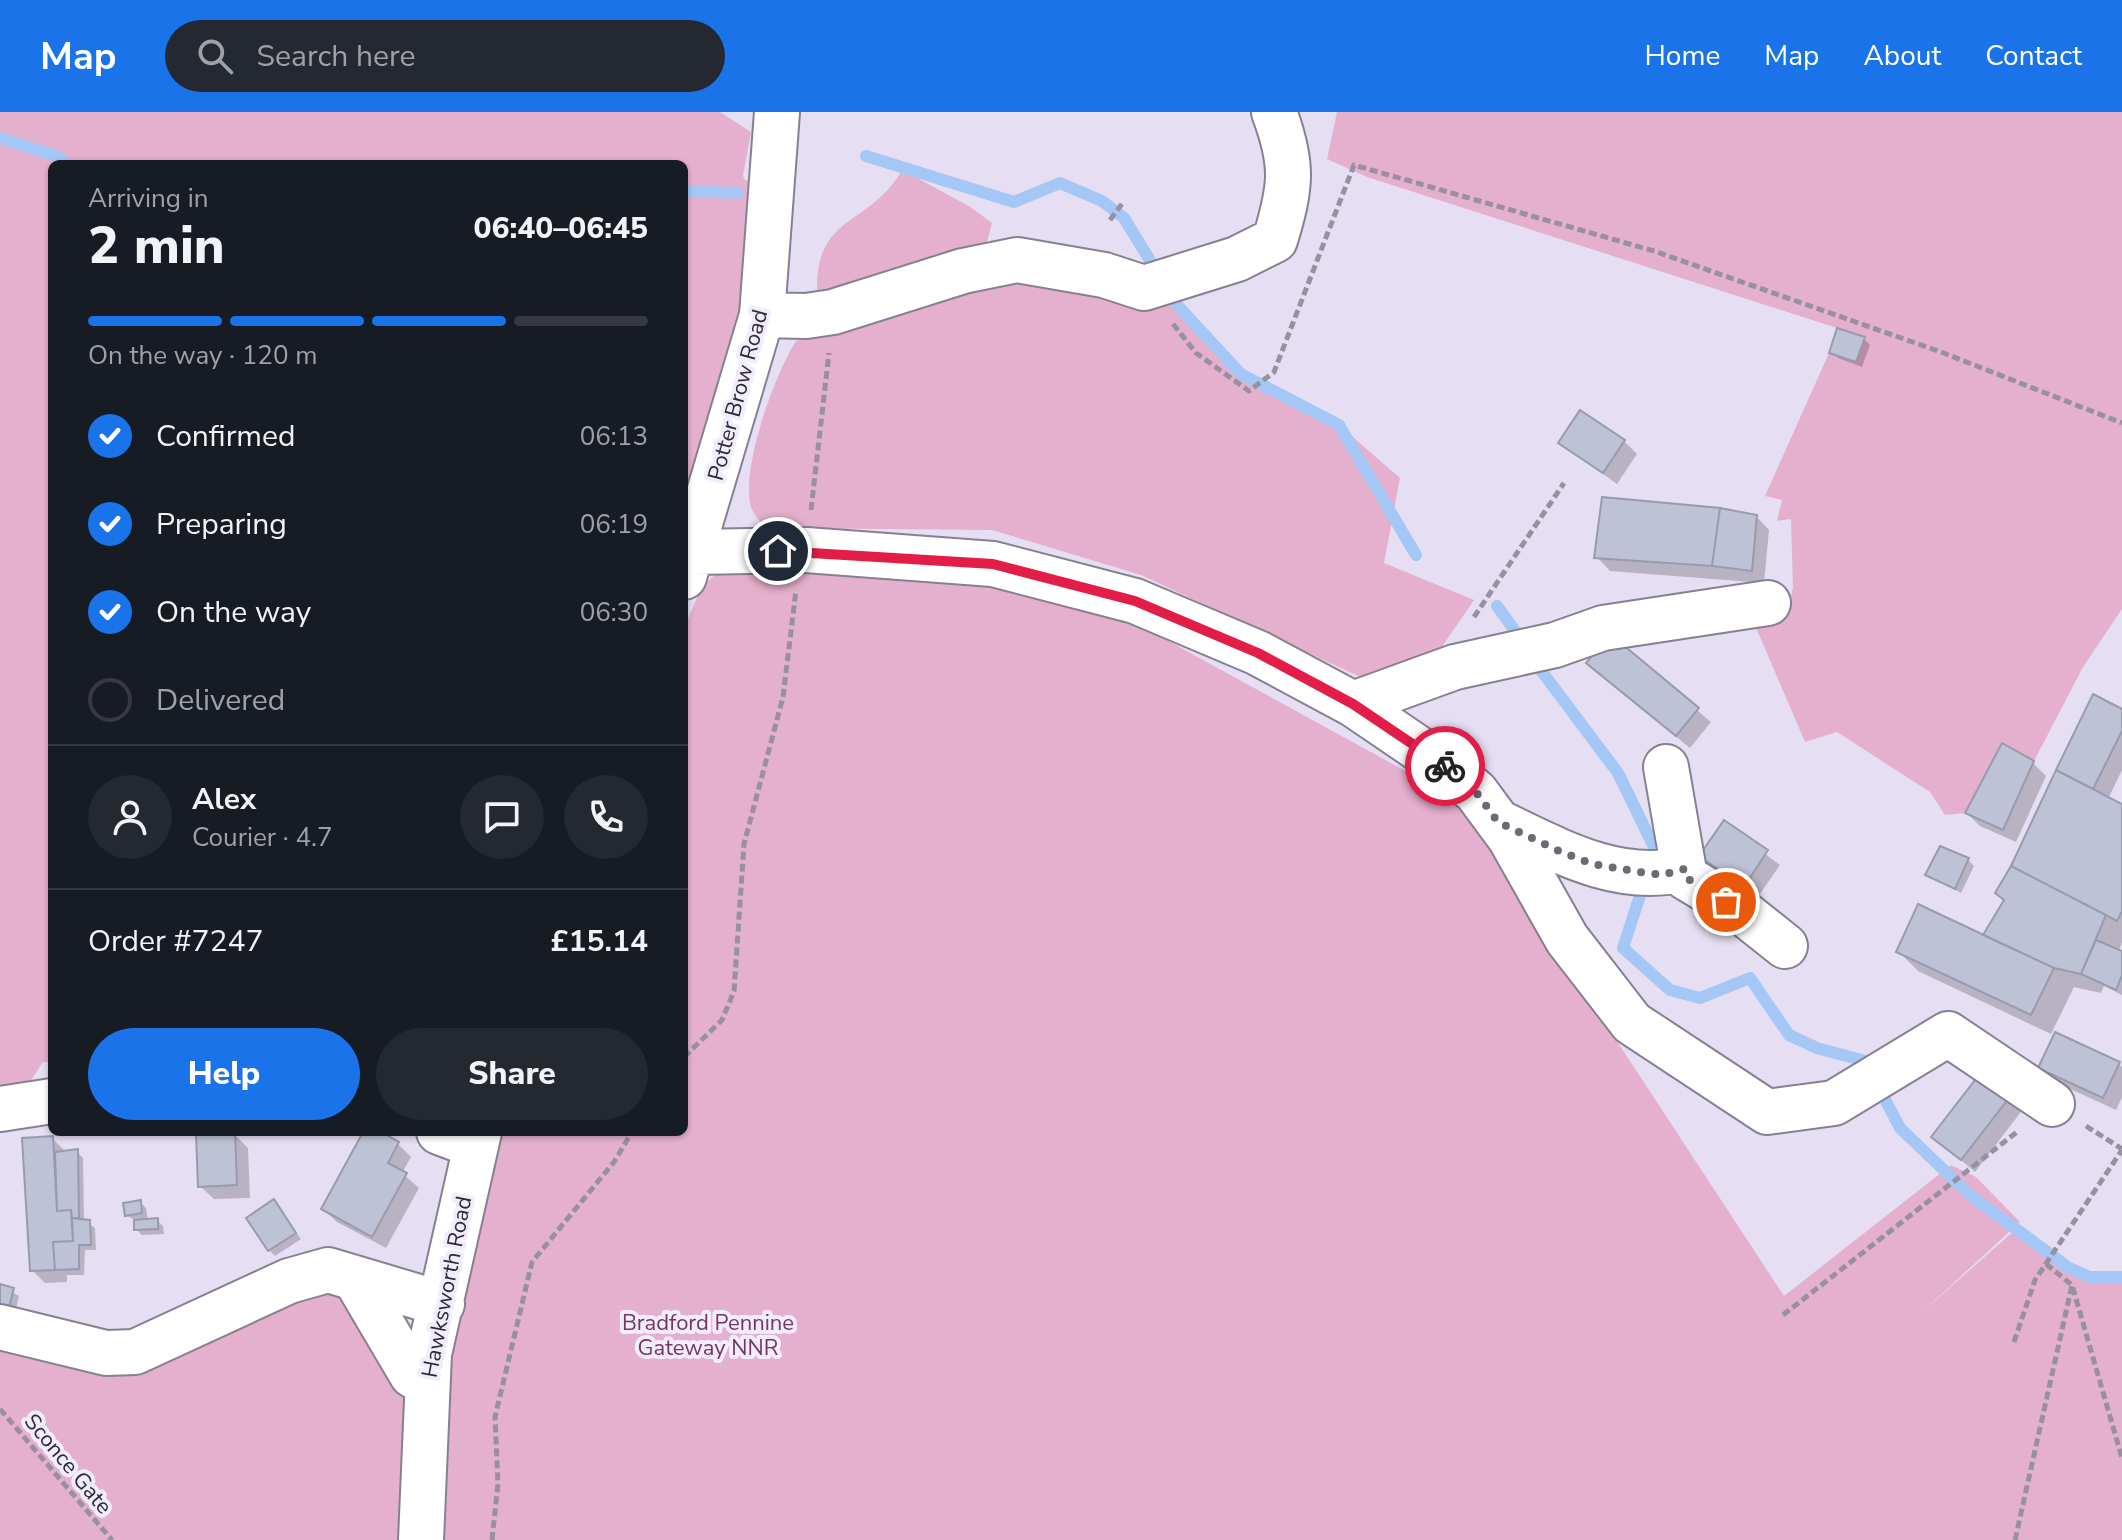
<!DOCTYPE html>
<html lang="en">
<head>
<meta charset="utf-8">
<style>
  :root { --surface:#171b24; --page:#242831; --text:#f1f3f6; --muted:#9ea1a6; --line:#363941; --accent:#1a73e8 }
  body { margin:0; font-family:"Nunito Sans",sans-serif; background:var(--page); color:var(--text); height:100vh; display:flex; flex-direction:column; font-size:30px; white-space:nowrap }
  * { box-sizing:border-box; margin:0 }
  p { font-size:26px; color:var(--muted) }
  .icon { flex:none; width:44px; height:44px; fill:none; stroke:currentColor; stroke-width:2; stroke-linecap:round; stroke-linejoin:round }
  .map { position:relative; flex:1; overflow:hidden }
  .sheet { position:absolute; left:48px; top:48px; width:640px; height:976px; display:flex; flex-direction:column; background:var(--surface); border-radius:12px; box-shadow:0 2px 6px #0004 }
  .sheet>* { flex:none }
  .pin { position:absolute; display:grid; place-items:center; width:68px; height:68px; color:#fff; margin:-34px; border:4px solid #fff; border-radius:50%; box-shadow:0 2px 8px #0007 }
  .courier { position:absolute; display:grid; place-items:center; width:80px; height:80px; margin:-40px; border:6px solid #e11d48; border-radius:50%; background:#fff; color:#222; box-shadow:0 2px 10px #0007 }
  .summary em { font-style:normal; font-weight:800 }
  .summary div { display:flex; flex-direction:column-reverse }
  .summary { display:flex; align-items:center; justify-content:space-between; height:136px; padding:0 40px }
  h1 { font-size:52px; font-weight:800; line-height:60px }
  .bar { display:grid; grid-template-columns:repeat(4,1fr); gap:12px 8px; align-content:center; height:96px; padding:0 40px }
  .bar i { height:10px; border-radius:6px; background:var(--line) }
  .bar .current { background:var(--accent) }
  .bar p { grid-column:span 4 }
  .line { display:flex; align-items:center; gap:20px; padding:0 40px; border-top:2px solid var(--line) }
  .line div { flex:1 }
  .round { display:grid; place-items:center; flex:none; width:84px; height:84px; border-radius:42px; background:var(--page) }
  ol { padding:0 40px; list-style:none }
  li { display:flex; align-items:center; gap:24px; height:88px }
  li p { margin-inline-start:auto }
  li .icon { padding:8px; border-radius:50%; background:var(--accent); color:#fff; stroke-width:4 }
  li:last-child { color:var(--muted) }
  li i { width:44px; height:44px; border:4px solid var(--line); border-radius:50% }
  .primary-button { display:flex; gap:16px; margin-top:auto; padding:16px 40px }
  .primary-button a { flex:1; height:92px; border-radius:48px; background:var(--accent); color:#fff; font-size:32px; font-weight:800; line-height:92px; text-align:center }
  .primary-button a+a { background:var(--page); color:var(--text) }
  header { display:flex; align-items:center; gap:48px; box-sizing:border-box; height:112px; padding:0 40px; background:var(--accent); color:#fff }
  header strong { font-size:38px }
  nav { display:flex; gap:44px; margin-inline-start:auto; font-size:28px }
  .search { width:560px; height:72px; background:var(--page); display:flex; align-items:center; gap:20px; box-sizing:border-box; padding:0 28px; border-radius:44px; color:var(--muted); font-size:30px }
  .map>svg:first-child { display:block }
</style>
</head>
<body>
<header>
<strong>Map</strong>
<div class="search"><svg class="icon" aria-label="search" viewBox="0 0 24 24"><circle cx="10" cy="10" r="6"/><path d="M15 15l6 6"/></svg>Search here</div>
<nav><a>Home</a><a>Map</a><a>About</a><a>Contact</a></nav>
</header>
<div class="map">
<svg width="2122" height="1428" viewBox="0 0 2122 1428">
  <rect width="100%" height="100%" fill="#e6dff3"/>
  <path fill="#e5b0cd" d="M0,0H720L751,20L743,64L745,68H753L738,208L684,391V52H52V950H43L28,973L0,987Z
    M1337,0H2122V497L2083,555L2034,649L2002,631L1965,701L1945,703L1930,680L1837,620L1805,630L1751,504L1789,491L1793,476L1791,407L1777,409L1782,388L1765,384L1829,241L1856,250L1865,225L1367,65L1327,47Z
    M902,58L969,94L992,111L987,130L841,186L817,180C815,101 870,115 902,58Z
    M988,165L1050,166L1178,194L1241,262L1339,313L1400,366L1384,451L1474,488L1437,542L1392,570L1358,564L1141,463L992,418L765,416C761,410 753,402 751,395C740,357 775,262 796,229L825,223Z
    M953,446L1150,519L1484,702L1510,766L1784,1184L1951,1053L1976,1065L2020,1110L1920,1202L2016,1117C2057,1147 2068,1164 2122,1165V1428H428L438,1274L495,1020H684V516L701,476L720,458Z
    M313,1173L355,1183L406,1274L404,1428H0V1226L102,1253Z"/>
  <path fill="#0003" d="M1864,227L1870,233L1862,255L1838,246L1832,240Z
    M1624,329L1637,342L1617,372L1560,331Z
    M1756,404L1769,418L1764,471L1610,459L1597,445Z
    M1610,525L1711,610L1690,636L1602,564Z
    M2094,585L2122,599V658L2108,687L2122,695V831L2118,840L2122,842V883L2104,874L2101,881L2074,875L2051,922L1918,859L1898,839L1984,825L2006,789L1997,780Z
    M2032,650L2046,664L2016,730L1980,714L1967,701Z
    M1724,711L1780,753L1757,786L1702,744Z
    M1968,748L1974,754L1961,781L1927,763Z
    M2119,952L2122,955V985L2116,998L2053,969L2040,956Z
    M1983,962L2024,996L1975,1060L1934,1025Z
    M366,1020H377L398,1032L411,1045L402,1061L419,1076L386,1136L337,1110L323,1097Z
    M235,1023L248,1036L250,1086L214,1087L200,1074Z
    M52,1026L65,1039L77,1040L83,1046L84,1109L95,1116L96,1138H85L84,1163H67V1170L45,1171L32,1158Z
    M140,1090L146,1096L148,1109L157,1108L163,1114L164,1122L142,1123L136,1117V1109L126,1103Z
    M274,1090L301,1127L275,1144L269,1138Z
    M0,1174L19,1184L15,1201L0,1197Z"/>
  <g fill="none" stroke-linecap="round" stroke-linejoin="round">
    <path stroke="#a5c7f5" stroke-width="12" d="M0,26L56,44L66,52
      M866,44L1014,90L1060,71L1102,89L1124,106L1178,194L1241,262L1339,313L1416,443
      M684,79L738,81
      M1497,494L1518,523
      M1540,557L1618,661L1655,737L1623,836L1670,878L1700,886L1750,866L1789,923L1817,936L1865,949L1900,1016L1971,1084L2069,1156L2090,1165H2122"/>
  </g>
  <path fill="#bec2d6" stroke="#989bae" stroke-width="2" d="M1837,216L1865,225L1856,250L1829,241Z
    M1580,298L1625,328L1603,361L1558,331Z
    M1602,385L1720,396L1712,454L1594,446Z
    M1720,396L1757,403L1752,459L1712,454Z
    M1610,522L1699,596L1676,624L1586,551Z
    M2093,582L2122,597V619L2093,677L2056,658Z
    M2002,631L2034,649L2003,718L1965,701Z
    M2056,658L2122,692V799L2117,809L2011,754Z
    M1724,708L1768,738L1744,775L1699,744Z
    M1940,734L1969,746L1955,777L1925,763Z
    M2011,754L2106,803L2081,862L2054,856L1983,823L2004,788L1995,781Z
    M1918,792L2054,856L2031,903L1896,840Z
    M2096,828L2122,839V863L2116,878L2081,862Z
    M2055,920L2120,950L2103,986L2038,956Z
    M1982,959L2012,982L1961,1048L1931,1025Z
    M363,1020H381L399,1030L388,1051L407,1061L372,1125L321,1097Z
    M235,1021L237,1073L198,1075L196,1022Z
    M53,1024L57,1099L71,1098L73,1129L53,1130L55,1158L30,1159L22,1026Z
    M78,1037L79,1106H72L71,1098L57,1099L55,1040Z
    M274,1087L296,1121L268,1139L246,1106Z
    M141,1088L142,1101L125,1104L123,1091Z
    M72,1106L90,1108L91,1133H79V1157L55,1158L53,1130L73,1129Z
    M158,1106V1117L134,1118V1108Z
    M0,1172L14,1176L9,1196L0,1193Z"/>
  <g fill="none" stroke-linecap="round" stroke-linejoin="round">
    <g stroke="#868092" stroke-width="48">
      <path id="minor" d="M762,203L806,204L833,200L963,159L1017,148L1104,163L1144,176L1237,147L1275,128C1291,75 1294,53 1274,0
        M694,440L806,438L993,452L1135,489L1258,541L1353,592L1450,658L1476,680L1510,726L1567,827L1632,911L1767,1000L1834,991L1948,922L2052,992
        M684,465L762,203L777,0
        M1353,592L1455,555L1555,533L1603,516L1768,491
        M1666,655L1685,765L1741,799L1785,834
        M1498,710C1557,738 1617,773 1684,757
        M0,997L52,989
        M439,1020L476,1034
        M356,1168L412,1263L427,1271
        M0,1215L106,1241L135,1240L289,1169L328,1158L442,1192
        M421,1428L429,1242L479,1020"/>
    </g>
    <path stroke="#96909f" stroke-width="5" stroke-dasharray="8 4" stroke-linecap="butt" d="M1110,108L1124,89
      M1173,212L1196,241L1249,279L1274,260L1354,53L1654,139L1941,240L2122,311
      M811,398L829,241
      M1474,505L1564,371
      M684,945L722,908L734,879L744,732L783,585L796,478
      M2086,1014L2122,1037
      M2046,1152L2072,1173L2122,1346
      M1783,1203L2017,1020
      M2014,1230L2035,1168L2122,1038
      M0,1297L112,1428
      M492,1428L498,1372L495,1305L532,1150L614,1050L632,1020
      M2015,1428L2072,1173"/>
    <use href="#minor" stroke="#fff" stroke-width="44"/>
  </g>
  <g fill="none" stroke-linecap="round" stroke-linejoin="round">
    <path stroke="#6e6976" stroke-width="8" stroke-dasharray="0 14.4" d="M1445,654L1476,680L1498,710L1559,739L1592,752L1640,760L1662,763L1684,757L1685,765L1726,790"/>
    <path stroke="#e11d48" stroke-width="10" d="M778,439L993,452L1135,489L1258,541L1353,592L1445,654"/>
  </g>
  <g text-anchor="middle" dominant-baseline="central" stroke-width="8" stroke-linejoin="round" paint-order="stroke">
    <g font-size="22" fill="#2d2a32" stroke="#f2edfe">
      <text transform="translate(738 283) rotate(-75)">Potter Brow Road</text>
      <text transform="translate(447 1175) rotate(-79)">Hawksworth Road</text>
      <text transform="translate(68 1352) rotate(50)">Sconce Gate</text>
    </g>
    <g font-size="22" fill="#78365f" stroke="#f2edfe">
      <text x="708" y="1211">Bradford Pennine<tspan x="708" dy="25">Gateway NNR</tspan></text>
    </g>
  </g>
</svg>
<div class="pin" style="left:1726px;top:790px;background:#ea580c"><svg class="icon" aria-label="bag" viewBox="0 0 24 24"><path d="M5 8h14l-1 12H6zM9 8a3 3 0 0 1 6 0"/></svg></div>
<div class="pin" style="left:778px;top:439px;background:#1f2937"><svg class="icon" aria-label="home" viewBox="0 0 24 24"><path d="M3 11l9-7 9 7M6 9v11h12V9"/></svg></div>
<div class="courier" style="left:1445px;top:654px"><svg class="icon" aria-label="bike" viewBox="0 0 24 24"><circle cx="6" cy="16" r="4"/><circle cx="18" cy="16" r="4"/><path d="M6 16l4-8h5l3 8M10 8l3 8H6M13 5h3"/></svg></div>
<section class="sheet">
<div class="summary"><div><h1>2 min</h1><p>Arriving in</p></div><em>06:40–06:45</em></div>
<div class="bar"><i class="current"></i><i class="current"></i><i class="current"></i><i></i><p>On the way · 120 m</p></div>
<ol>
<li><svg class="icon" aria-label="check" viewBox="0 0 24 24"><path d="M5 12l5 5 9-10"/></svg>Confirmed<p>06:13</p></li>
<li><svg class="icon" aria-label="check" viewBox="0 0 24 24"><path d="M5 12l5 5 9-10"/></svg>Preparing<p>06:19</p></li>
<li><svg class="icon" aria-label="check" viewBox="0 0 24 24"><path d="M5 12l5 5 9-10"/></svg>On the way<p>06:30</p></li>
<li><i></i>Delivered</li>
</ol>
<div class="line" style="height:144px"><a class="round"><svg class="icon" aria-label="person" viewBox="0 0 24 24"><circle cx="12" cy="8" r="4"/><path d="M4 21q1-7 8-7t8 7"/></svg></a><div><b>Alex</b><p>Courier · 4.7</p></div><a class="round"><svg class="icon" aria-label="chat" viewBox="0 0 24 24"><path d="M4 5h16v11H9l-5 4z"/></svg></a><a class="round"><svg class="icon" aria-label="phone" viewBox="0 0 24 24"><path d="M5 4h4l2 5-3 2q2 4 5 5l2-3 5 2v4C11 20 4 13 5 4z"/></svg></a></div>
<div class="line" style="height:104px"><div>Order #7247</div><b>£15.14</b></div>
<div class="primary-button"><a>Help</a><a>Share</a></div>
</section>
</div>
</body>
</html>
